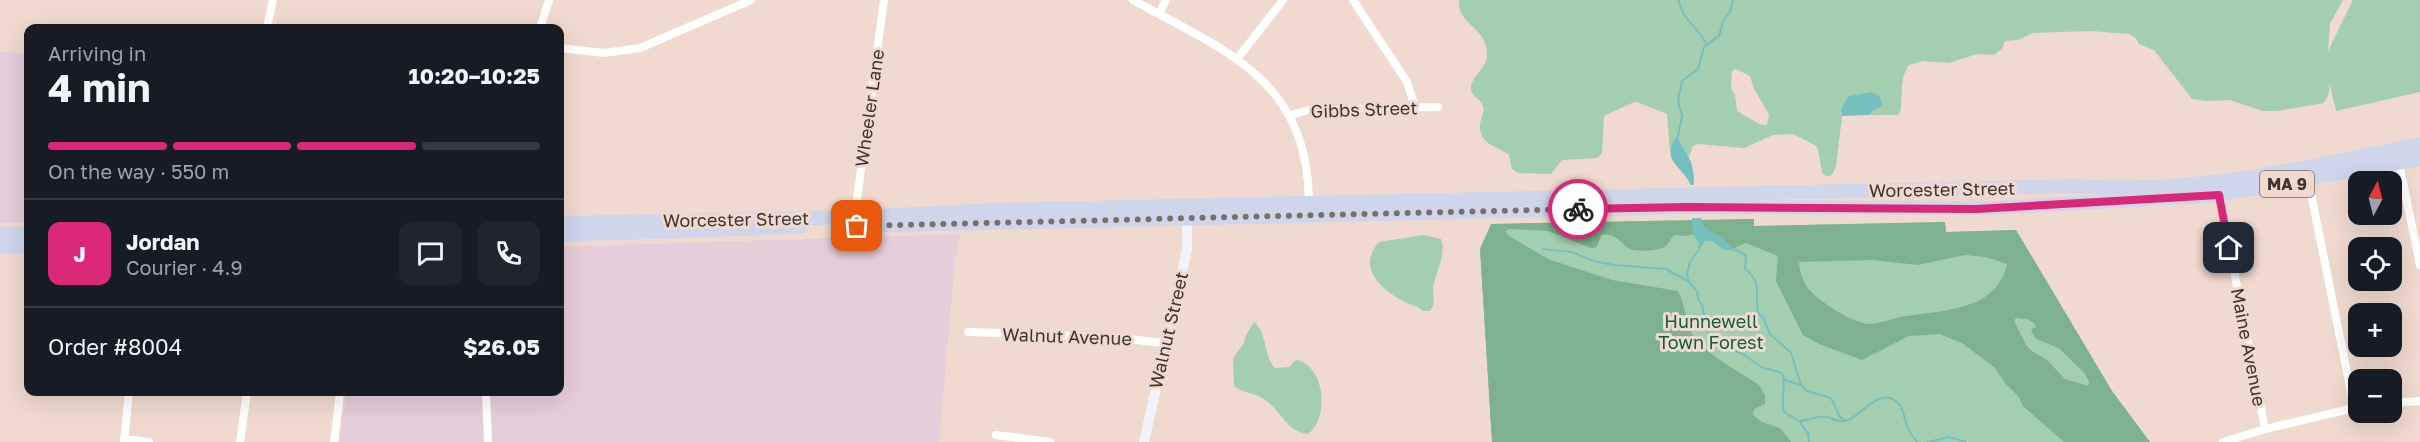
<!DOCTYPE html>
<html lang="en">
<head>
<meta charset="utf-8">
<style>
  :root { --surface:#171b24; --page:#20242c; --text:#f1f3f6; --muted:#9ea1a6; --line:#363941; --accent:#db2777 }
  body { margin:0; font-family:"Golos Text",sans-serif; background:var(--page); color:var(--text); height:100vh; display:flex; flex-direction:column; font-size:22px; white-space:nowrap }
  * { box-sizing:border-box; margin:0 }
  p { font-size:20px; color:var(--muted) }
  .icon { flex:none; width:33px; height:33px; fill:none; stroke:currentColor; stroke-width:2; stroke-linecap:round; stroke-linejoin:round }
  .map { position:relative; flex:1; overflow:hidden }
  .drawer { position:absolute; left:24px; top:24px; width:540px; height:372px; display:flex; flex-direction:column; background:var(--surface); border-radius:12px; box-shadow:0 6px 24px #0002 }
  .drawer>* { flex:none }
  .needle { width:39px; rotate:7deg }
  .fabs { position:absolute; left:2348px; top:171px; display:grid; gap:12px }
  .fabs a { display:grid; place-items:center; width:54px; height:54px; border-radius:12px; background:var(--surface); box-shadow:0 6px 24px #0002; font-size:30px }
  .pin { position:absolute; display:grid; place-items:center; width:51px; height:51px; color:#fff; margin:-26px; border-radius:12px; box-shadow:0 3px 9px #0006 }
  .courier { position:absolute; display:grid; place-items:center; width:60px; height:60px; margin:-30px; border:4px solid #db2777; border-radius:50%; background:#fff; color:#222; box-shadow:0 2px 8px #0007 }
  .summary em { font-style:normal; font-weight:700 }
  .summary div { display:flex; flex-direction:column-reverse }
  .summary { display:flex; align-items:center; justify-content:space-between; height:102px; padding:0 24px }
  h1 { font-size:39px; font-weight:700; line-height:45px }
  .bar { display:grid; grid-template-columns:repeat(4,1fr); gap:9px 6px; align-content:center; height:72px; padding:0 24px }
  .bar i { height:8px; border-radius:4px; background:var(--line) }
  .bar .selected { background:var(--accent) }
  .bar p { grid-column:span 4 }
  .line { display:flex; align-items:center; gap:15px; padding:0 24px; border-top:2px solid var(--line) }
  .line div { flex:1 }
  .round { display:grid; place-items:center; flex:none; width:63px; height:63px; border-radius:12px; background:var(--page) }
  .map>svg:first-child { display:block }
</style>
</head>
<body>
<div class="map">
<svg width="2420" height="442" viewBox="0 0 2420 442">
  <rect width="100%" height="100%" fill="#f0d9cf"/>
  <path fill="#e5cdd9" d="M0,52L28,53L27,222L0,223Z
    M960,234L955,261L939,442H340L346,392H560V247Z"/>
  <path fill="#a3ceb0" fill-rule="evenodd" d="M1459,0H2343L2330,24L2328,51L2353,0H2420V92L2336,111L2330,85L2328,96L2324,103L2277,111H2263L2229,100L2205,101L2192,99L2154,50L2139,44L2136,38L2129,34L2090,31L2033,33L2018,40L2005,41L2002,49L1994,55L1977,54L1949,63L1923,61L1909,65C1898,81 1904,94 1900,113L1897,115H1870L1877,108L1871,92L1849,96L1841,113L1842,116L1836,167L1831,176H1826L1822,173L1818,149L1815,145L1793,134L1773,135L1744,148L1697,144L1693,146L1689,157L1681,146L1677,134L1670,151L1667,114L1637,102L1632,103L1604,116L1602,153L1597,158L1562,160L1551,174L1518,173L1512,169L1509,155C1496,145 1479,145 1480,124C1481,118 1485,112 1483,106C1479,97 1467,94 1472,83C1478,69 1491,66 1486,46C1481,26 1457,22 1459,0ZM1736,69L1750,76L1754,89L1769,114L1767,125L1759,124L1737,111L1735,95L1731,88L1732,71Z
    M1754,219V226L1945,222L1946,232L2016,230L2112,391L2150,442H1492L1480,249L1491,224Z
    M1423,235L1441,239C1447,255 1435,272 1433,288C1433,297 1436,303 1430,311H1423C1417,306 1414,306 1407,303C1382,291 1356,268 1379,242Z
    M1254,322C1268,334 1263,355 1275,368L1289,367L1296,360C1325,365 1330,417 1308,434C1286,431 1283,414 1268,402C1258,393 1244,394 1234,386L1233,358L1244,343L1246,335Z"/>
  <path fill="#7eb18e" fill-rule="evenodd" d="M1754,219V226L1945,222L1946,232L2016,230L2112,391L2150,442H2064L2023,406L2019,397L2006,384L1994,367L1962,343L1939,334L1909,336L1862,360L1819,344L1803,335L1776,281L1778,256L1746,243C1740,245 1733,250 1727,250C1717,248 1717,238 1705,241L1698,251L1699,242L1693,234L1687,236L1674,235C1671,238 1669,243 1666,246C1661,251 1636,252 1630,249C1620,243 1615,232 1601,235L1597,247L1591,248L1548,231L1510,229L1505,231L1509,236L1548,259L1575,268L1612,280L1678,291C1684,303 1685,314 1689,327C1696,350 1739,371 1759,385L1765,395V404L1754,409L1753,415L1762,422L1780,428L1791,442H1492L1480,249L1491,224ZM1965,255L1986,257L2007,264C1997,312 1941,310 1901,317C1891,319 1881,323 1870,324C1854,324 1817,301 1808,288C1802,281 1800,271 1799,262L1873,260L1918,265ZM2016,318L2027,319L2034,323L2036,327L2031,330L2035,338L2060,349L2085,374L2089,382L2088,386L2065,379L2047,360L2032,351L2026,345L2014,321Z"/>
  <path fill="#75bfc1" d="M1871,92L1880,96L1882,106L1873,111L1870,115L1842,116L1841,109L1849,96Z
    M1678,134C1679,144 1684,148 1688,156C1693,164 1694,175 1694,185H1691C1681,164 1659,161 1678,134Z
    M1692,218H1701L1703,226C1713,233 1727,238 1732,249H1722C1717,242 1714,239 1705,241L1698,251L1699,243L1693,234Z"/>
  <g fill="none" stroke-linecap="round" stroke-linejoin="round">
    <path stroke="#75bfc1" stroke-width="2" d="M1679,0C1680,18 1698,27 1706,43
      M1678,136L1682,116L1678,101L1682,81L1698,69L1704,47L1719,36L1723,21L1730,12L1733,0
      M1731,248L1746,255L1745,269C1764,284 1754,293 1758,313L1764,319L1769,333L1791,353L1801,385
      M1543,249L1572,252L1593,261L1614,265L1666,269L1688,281
      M1698,251L1690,262L1687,275L1689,282L1697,291L1698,299L1702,305L1708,333L1712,339L1746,356L1761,367L1782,373C1787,386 1780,399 1784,412L1799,421C1808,421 1818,415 1827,417C1833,419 1838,422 1845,421C1860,419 1880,383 1899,404C1904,409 1904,419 1907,426C1909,432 1913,437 1917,442
      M1785,380L1801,385L1807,391L1831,398L1840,417L1846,421
      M1799,421L1808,433L1809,442
      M1928,442L1949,437L1966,442"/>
    <path stroke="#fff" stroke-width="8" d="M1133,0C1227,52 1308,79 1309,203
      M1353,0L1407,82L1415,107
      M1159,14L1166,0
      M267,28L273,0
      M540,28L549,0
      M560,48L604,53L640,48L751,0
      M1237,59L1283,0
      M1291,115L1308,110L1438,107
      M2399,163L2420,265
      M2308,179L2354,407
      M2219,195L2265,429
      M857,217V199L884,0
      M968,332L1108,337L1165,343
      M486,392L488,442
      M2391,403L2420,401
      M996,435L1050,442
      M124,439L149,442
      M124,442L129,392
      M240,442L247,392
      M334,442L340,392
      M2223,442L2265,429L2358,407"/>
    <path stroke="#f1f3f9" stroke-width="10" d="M1144,442L1187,249V218"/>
    <path stroke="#cfd6eb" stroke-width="14" d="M560,223L857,217L994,210L2074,186C2192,195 2305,168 2420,144
      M858,226L1687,207L1991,208L2219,195L2420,159
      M0,234H28
      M560,235L800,227
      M0,247L28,246"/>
  </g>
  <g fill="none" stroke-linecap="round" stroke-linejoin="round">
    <path stroke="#7c6e68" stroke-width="6" stroke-dasharray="0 10.8" d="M857,226L1578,209"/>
    <path stroke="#db2777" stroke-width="8" d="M1578,209L1687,207L1976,209L2219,195L2229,248"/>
  </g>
  <g text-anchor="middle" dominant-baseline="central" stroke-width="6" stroke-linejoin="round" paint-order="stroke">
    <rect fill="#f0d9cf" stroke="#736660" stroke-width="1.5" x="2260" y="171" width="54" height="26" rx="4.5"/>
    <g font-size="16" font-weight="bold" fill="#3d3531">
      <text x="2287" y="184">MA 9</text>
    </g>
    <g font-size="18" fill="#3d3531" stroke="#f0d9cf">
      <text transform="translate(869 108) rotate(-82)">Wheeler Lane</text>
      <text transform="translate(1364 109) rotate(-2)">Gibbs Street</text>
      <text transform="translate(1942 189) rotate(-1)">Worcester Street</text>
      <text transform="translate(736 219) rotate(-1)">Worcester Street</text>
      <text transform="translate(1168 330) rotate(-77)">Walnut Street</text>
      <text transform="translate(1067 336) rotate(2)">Walnut Avenue</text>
      <text transform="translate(2249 347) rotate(79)">Maine Avenue</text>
    </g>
    <g font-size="18" fill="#0b6136" stroke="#f0d9cf">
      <text x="1711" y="321">Hunnewell<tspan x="1711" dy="21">Town Forest</tspan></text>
    </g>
  </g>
</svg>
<div class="fabs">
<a><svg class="needle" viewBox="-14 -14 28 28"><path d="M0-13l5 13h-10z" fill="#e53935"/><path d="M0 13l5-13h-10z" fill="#9ea1a6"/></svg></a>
<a><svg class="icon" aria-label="locate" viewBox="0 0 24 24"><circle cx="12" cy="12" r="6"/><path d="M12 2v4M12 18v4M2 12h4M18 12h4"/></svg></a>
<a>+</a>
<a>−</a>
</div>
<div class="pin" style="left:857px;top:226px;background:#ea580c"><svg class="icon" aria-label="bag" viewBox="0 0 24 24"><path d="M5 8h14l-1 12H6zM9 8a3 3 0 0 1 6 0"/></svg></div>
<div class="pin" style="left:2229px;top:248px;background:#1f2937"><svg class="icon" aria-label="home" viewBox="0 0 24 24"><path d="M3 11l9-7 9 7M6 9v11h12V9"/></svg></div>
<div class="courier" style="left:1578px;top:209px"><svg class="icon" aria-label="bike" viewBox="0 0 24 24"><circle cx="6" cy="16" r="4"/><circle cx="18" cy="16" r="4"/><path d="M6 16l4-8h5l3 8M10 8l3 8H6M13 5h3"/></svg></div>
<section class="drawer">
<div class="summary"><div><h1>4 min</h1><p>Arriving in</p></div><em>10:20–10:25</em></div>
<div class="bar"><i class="selected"></i><i class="selected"></i><i class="selected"></i><i></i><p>On the way · 550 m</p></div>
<div class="line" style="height:108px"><b class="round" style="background:var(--accent);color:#fff">J</b><div><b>Jordan</b><p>Courier · 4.9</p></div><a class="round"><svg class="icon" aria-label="chat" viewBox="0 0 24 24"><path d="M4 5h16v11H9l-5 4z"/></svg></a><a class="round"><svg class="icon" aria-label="phone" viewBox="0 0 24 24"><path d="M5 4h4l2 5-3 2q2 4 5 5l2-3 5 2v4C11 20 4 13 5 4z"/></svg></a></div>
<div class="line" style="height:78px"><div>Order #8004</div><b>$26.05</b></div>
</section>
</div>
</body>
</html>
